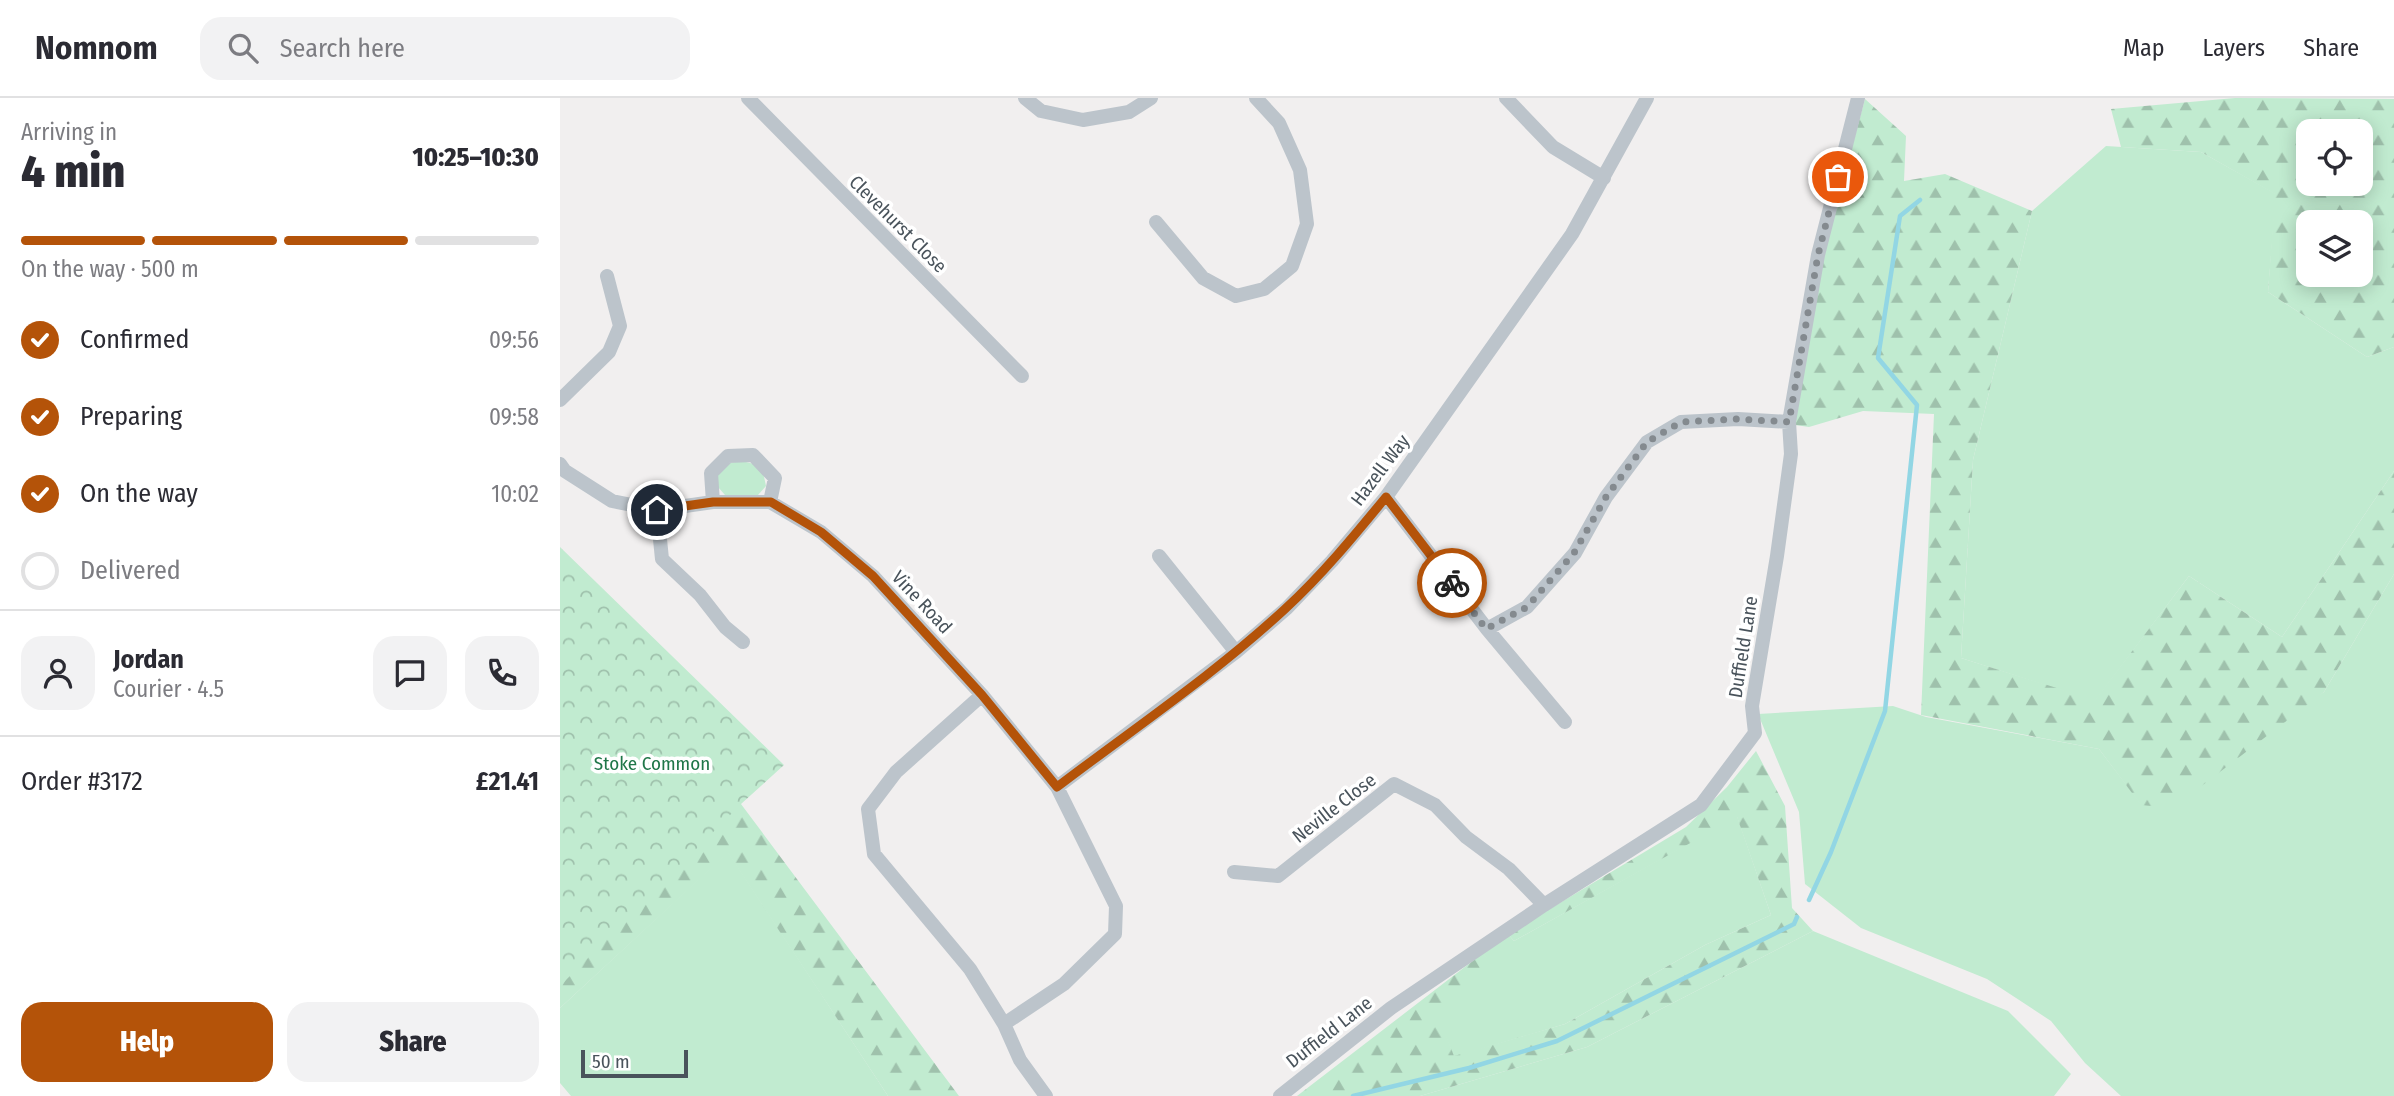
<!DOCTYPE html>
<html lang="en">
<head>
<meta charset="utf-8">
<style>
  :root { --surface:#fff; --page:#f2f2f3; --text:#2b2b33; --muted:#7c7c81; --line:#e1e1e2; --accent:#b45309 }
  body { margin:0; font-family:"Fira Sans Condensed",sans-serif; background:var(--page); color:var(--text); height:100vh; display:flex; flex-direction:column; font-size:26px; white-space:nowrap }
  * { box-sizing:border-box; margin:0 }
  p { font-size:23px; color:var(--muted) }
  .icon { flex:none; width:38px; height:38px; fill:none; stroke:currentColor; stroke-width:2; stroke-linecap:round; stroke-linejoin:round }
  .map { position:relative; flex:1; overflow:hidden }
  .panel { display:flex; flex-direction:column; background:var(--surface); width:560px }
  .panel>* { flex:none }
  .fabs { position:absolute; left:1736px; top:21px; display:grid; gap:14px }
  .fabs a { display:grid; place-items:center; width:77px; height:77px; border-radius:14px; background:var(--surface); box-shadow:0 4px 18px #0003; font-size:35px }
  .scale { position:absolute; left:21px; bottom:18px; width:107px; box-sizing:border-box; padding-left:7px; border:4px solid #49535b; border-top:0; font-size:19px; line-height:24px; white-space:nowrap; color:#49535b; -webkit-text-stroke:5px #fff; paint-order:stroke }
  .pin { position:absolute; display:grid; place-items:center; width:60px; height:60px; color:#fff; margin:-30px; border:4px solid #fff; border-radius:50%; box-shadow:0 2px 7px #0007 }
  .courier { position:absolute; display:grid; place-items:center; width:70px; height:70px; margin:-35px; border:5px solid #b45309; border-radius:50%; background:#fff; color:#222; box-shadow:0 2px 9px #0007 }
  .head em { font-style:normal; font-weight:800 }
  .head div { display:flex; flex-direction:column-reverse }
  .head { display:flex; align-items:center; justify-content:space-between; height:119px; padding:0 21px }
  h1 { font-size:46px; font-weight:800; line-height:52px }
  .bar { display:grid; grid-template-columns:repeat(4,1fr); gap:10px 7px; align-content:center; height:84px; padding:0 21px }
  .bar i { height:9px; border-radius:5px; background:var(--line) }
  .bar .active { background:var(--accent) }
  .bar p { grid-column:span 4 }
  .line { display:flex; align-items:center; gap:18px; padding:0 21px; border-top:2px solid var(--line) }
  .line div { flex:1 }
  .round { display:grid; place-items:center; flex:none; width:74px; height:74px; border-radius:21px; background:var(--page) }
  ol { padding:0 21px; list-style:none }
  li { display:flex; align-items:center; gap:21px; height:77px }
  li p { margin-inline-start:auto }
  li .icon { padding:7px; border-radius:50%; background:var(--accent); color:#fff; stroke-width:4 }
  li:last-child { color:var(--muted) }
  li i { width:38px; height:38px; border:4px solid var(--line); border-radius:50% }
  .cta { display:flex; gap:14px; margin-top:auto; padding:14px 21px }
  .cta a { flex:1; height:80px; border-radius:21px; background:var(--accent); color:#fff; font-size:28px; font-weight:800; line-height:80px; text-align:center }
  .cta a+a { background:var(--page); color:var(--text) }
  header { display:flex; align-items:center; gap:42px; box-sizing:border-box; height:98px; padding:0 35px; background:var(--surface); border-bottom:2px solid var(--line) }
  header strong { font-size:33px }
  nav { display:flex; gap:38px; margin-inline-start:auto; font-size:24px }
  .search { width:490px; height:63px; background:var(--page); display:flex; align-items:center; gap:18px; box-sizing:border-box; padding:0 24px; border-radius:21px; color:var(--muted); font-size:26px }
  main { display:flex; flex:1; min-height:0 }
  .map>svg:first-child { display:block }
</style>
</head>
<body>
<header>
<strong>Nomnom</strong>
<div class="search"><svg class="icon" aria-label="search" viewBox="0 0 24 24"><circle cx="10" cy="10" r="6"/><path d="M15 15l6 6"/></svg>Search here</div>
<nav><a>Map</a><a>Layers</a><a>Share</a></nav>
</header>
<main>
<section class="panel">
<div class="head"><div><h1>4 min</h1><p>Arriving in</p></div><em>10:25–10:30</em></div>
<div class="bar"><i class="active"></i><i class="active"></i><i class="active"></i><i></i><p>On the way · 500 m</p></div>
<ol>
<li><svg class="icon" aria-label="check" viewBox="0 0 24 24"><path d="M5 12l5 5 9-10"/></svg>Confirmed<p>09:56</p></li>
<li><svg class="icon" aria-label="check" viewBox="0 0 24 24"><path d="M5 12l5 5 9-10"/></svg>Preparing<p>09:58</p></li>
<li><svg class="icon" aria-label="check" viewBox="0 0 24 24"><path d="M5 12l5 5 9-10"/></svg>On the way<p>10:02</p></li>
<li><i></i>Delivered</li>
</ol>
<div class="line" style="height:126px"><a class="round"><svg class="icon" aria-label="person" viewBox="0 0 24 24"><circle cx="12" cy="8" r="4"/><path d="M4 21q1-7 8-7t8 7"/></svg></a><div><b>Jordan</b><p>Courier · 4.5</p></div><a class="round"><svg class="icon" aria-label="chat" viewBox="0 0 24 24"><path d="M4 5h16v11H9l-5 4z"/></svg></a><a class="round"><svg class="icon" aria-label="phone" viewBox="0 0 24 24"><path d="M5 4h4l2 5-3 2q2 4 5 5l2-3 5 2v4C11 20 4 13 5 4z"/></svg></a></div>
<div class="line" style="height:91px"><div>Order #3172</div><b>£21.41</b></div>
<div class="cta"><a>Help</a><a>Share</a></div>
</section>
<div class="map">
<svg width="1834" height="998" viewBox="0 0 1834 998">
  <defs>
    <pattern id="forest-firs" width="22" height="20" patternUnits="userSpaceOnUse" patternTransform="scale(1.75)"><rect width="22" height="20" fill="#c1ebd0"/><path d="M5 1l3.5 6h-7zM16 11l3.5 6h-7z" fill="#9fc1ac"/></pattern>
    <pattern id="park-crowns" width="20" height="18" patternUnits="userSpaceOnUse" patternTransform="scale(1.75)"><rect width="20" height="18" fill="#c1ebd0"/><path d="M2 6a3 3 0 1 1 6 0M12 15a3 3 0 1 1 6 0" fill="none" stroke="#9fc1ac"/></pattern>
  </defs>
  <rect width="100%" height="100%" fill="#f1efef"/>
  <path fill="#c1ebd0" d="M1546,48L1641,54L1716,96L1708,194L1807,259L1834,249V373L1722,539L1629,478L1535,603L1401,560L1413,362L1472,113Z
    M182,363L194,366L203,374L206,388L198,397H165L158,389L156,377L169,365Z
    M1834,476V998H1561L1525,965L1491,923L1427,881L1301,830L1245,786L1239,714L1198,616L1333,608L1366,619L1539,651L1581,706L1764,594Z
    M1177,718L1211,817L1145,847L1005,926L894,959L880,924L927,861L923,855L948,836L954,843Z
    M168,754L328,998H11L0,985V910Z
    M1253,833L1448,913L1511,976L1494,998H860L1027,949Z"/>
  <path fill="url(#forest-firs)" fill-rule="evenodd" d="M1675,0L1834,1V249L1807,259L1708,194L1715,96L1641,54L1561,49L1551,11ZM1801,33V86H1748V33ZM1801,124V177H1748V124Z
    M1305,1L1346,38L1344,83L1385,76L1472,113L1413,362L1401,560L1535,602L1629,478L1722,539L1834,373V476L1764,594L1613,710L1581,707L1539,651L1361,617L1374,316L1303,313L1249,329L1235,327L1262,159Z
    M0,482L114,609L181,706L399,998H328L168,755L0,910Z
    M1196,653L1225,708L1232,810L1253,833L1027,949L860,998H737L923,855L928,861L881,924L894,958L1005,926L1145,847L1211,817L1177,719L954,843L948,836L1126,729L1167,689Z"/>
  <path fill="url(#park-crowns)" d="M0,449L224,667L181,706L0,888Z"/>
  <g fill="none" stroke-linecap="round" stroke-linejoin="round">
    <path stroke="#92d6e4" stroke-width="4.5" d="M1249,802L1271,754L1325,613L1357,307L1318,260L1340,118L1360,102
      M793,998L909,970L997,943L1234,826L1237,819"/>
    <path stroke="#bcc4cb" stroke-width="14" d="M188,0L462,278
      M465,0L481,13L523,22L569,14L591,0
      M946,0L993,49L1044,80
      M596,124L643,180L676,198L704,191L732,168L747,126L740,72L719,25L696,0
      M0,302L49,254L60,228L47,178
      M0,366L5,373L52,403L97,412L153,404H210L261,434L313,478L422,597L497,689L556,808L555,836L504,886L444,926
      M826,399L927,531L1005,624
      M153,404L151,375L168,358L193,357L215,380L210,404
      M97,412L102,461L140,497L165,529L183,544
      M599,458L676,554
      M927,531L967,509L1015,455L1046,399L1087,344L1121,324L1178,321L1229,324
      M422,597L336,674L308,711L314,756L410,871L444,926L460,962L486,998
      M497,689L676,554L727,510L772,463L826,399L1012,136L1087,0
      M674,774L718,778L834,686L875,707L906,739L949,771L984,807
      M720,998L831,910L984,807L1141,707L1195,635L1192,608L1217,458L1231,356L1229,324L1258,157L1298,0"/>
  </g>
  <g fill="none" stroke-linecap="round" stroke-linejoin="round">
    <path stroke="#848a8f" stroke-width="7" stroke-dasharray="0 12.6" d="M892,485L926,531L967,509L1014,455L1046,399L1087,344L1121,324L1178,321L1229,324L1258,157L1278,79"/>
    <path stroke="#b45309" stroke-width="9" d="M97,412L153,404H211L261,434L313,478L422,597L497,689C573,631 655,576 725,511C762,477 794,438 826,399L892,485"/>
  </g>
  <g text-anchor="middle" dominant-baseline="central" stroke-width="7" stroke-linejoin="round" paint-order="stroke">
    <g font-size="19" fill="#49535b" stroke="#fff">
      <text transform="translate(338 126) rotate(45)">Clevehurst Close</text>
      <text transform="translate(820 372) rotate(-53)">Hazell Way</text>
      <text transform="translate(362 504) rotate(47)">Vine Road</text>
      <text transform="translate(1183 549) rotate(-81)">Duffield Lane</text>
      <text transform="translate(774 710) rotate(-38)">Neville Close</text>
      <text transform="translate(769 934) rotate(-38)">Duffield Lane</text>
    </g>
    <g font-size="19" fill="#1f7648" stroke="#fff">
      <text x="92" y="665">Stoke Common</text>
    </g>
  </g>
</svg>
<div class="fabs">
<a><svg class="icon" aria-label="locate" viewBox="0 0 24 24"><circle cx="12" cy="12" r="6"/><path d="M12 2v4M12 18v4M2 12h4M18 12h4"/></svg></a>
<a><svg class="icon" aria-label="layers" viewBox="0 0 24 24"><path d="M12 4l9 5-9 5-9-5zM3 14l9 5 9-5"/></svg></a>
</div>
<div class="scale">50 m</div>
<div class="pin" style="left:1278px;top:79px;background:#ea580c"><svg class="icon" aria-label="bag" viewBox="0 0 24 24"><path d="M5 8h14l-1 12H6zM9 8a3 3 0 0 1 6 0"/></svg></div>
<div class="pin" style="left:97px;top:412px;background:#1f2937"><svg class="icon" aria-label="home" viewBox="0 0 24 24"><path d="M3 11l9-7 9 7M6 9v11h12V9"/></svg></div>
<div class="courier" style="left:892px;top:485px"><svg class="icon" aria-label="bike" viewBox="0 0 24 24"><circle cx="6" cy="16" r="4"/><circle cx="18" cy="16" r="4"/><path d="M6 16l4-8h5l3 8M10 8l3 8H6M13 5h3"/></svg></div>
</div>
</main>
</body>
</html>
